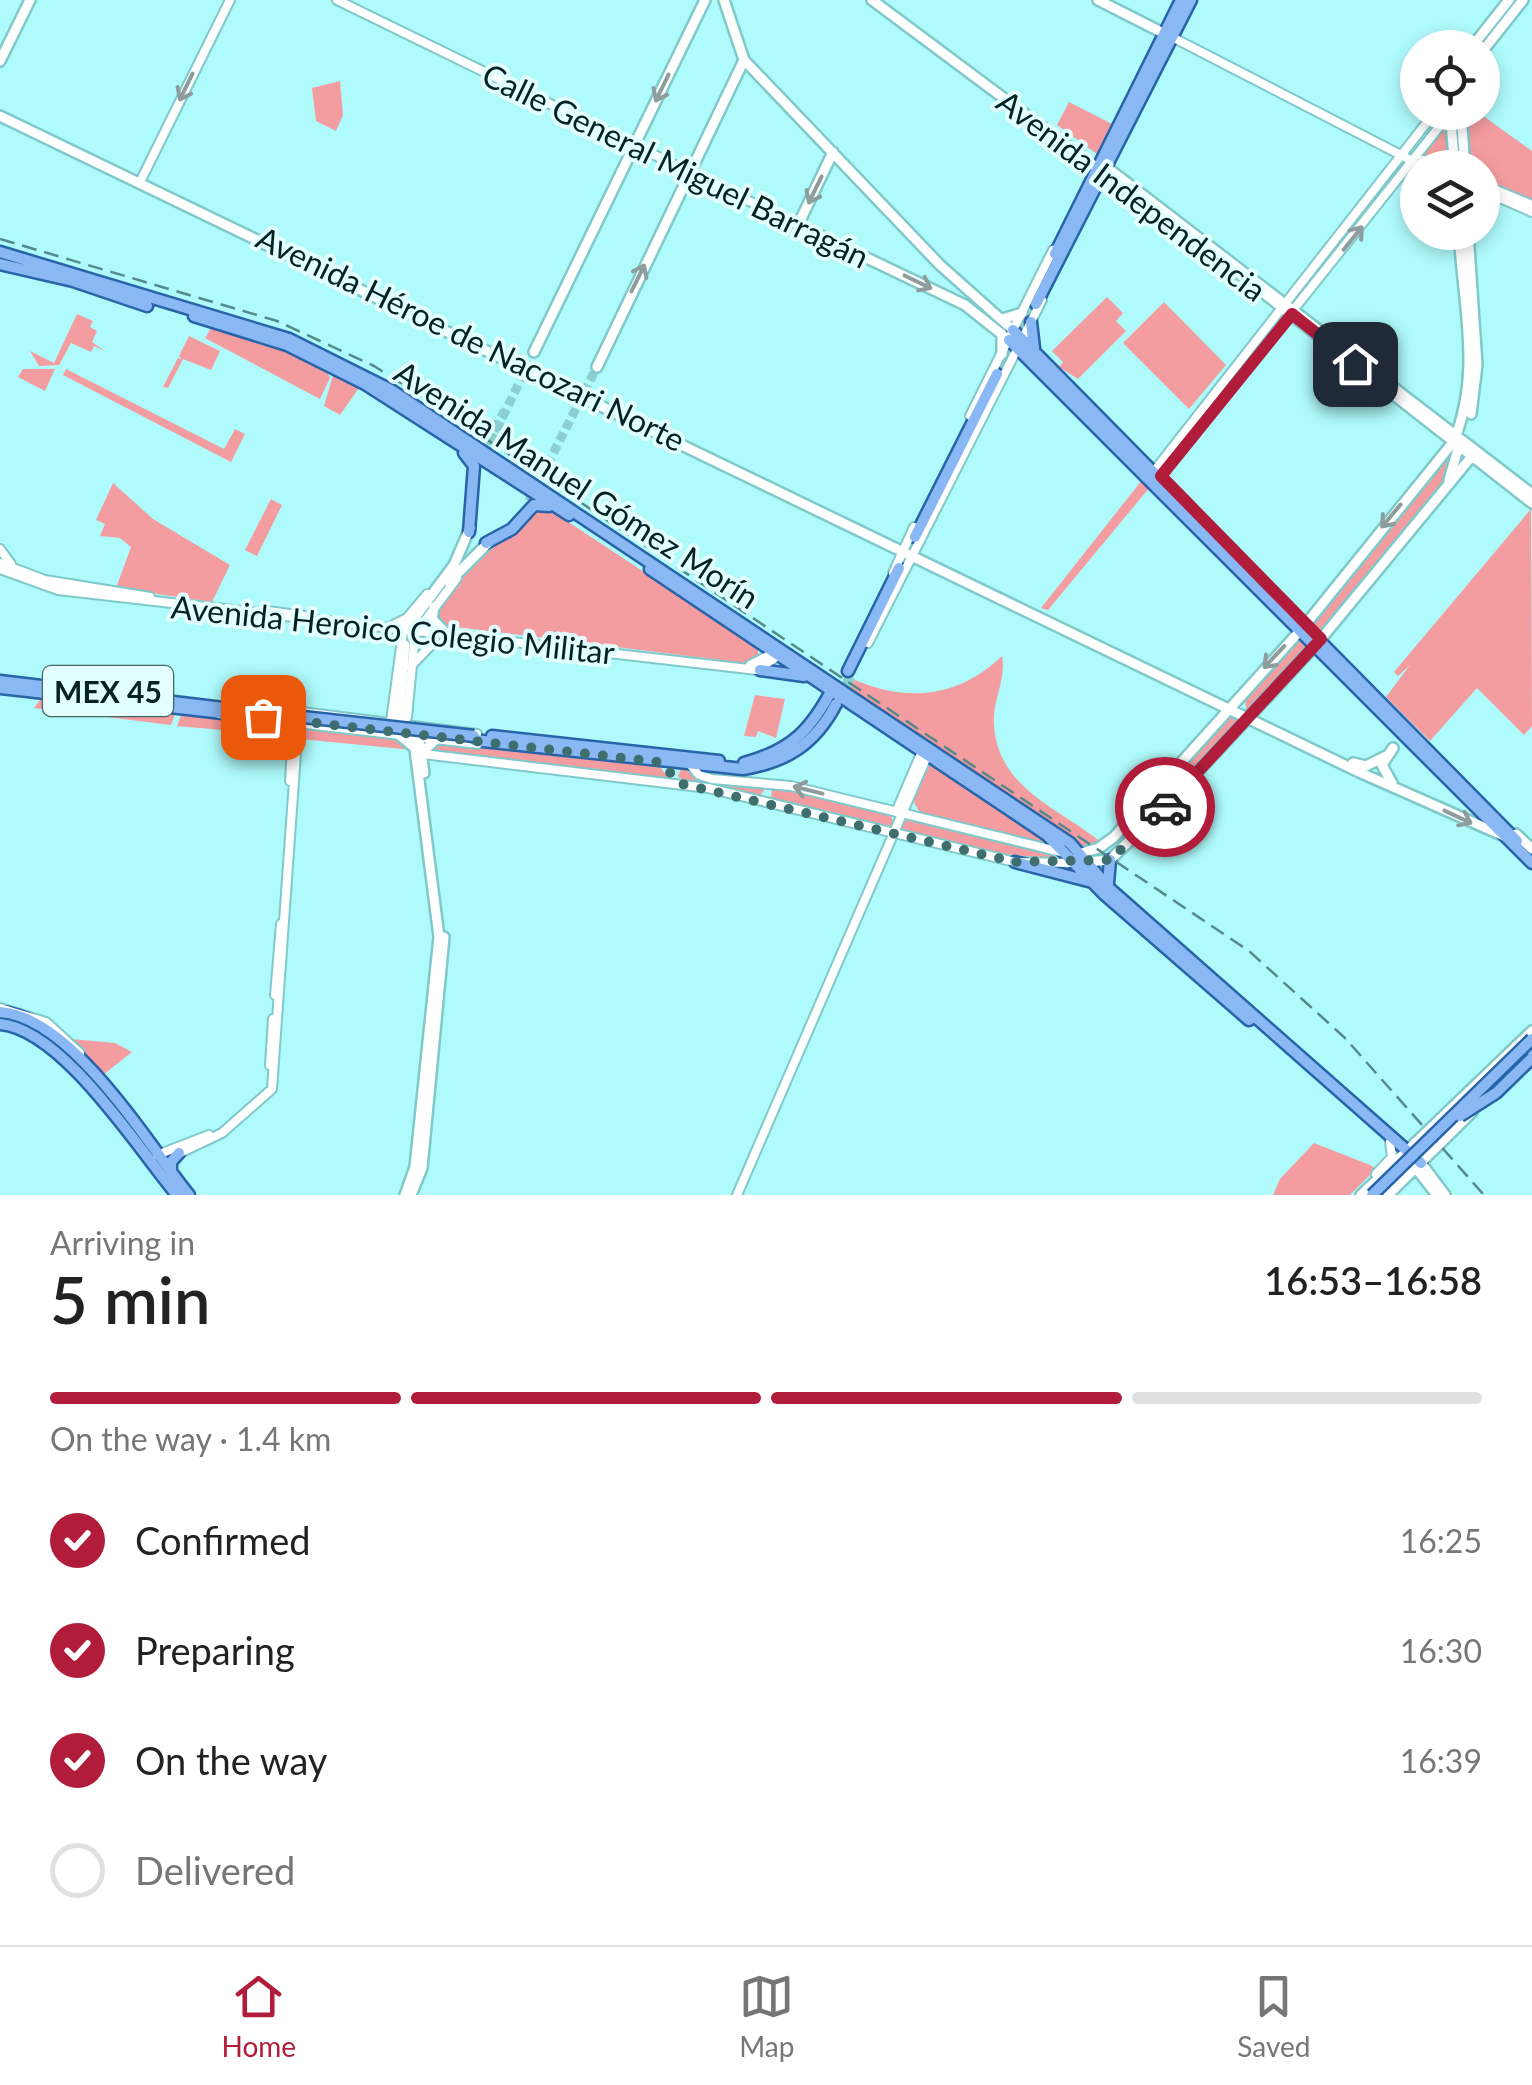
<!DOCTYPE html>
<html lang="en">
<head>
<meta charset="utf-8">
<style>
  :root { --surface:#fff; --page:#f6f6f6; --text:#222; --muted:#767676; --line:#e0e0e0; --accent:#b01c3a }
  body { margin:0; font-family:Lato,sans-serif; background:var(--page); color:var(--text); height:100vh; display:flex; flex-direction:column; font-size:38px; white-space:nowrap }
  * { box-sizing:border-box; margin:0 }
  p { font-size:32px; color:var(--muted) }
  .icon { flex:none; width:55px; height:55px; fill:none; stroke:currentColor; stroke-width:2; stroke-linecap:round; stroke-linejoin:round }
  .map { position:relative; height:1195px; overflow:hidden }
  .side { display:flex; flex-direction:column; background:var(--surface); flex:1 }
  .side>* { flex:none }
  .controls { position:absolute; left:1400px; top:30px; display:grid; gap:20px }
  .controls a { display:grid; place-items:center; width:100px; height:100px; border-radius:50%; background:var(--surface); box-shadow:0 5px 15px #0003; font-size:50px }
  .pin { position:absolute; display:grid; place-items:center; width:85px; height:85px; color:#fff; margin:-42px; border-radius:20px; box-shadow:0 5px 15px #0006 }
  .courier { position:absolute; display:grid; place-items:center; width:100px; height:100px; margin:-50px; border:8px solid #b01c3a; border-radius:50%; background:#fff; color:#222; box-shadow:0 2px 12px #0007 }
  .summary em { font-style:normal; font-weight:600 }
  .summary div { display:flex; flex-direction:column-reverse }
  .summary { display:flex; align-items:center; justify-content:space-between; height:170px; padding:0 50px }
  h1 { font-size:65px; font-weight:600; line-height:75px }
  .bar { display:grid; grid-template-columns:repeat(4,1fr); gap:15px 10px; align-content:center; height:120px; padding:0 50px }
  .bar i { height:12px; border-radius:8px; background:var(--line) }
  .bar .on { background:var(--accent) }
  .bar p { grid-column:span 4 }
  ol { padding:0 50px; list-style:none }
  li { display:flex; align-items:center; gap:30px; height:110px }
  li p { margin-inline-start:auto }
  li .icon { padding:10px; border-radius:50%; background:var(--accent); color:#fff; stroke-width:4 }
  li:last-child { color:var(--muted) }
  li i { width:55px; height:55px; border:5px solid var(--line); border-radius:50% }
  .tab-bar { display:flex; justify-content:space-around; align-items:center; height:140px; border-top:2px solid var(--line); background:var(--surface); font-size:28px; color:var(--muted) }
  .tab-bar a { display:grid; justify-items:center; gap:5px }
  .tab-bar .on { color:var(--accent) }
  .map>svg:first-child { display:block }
</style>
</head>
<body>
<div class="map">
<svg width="1532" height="1195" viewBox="0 0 1532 1195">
  <rect width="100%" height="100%" fill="#affafb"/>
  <path fill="#f49da0" d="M340,81L343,115L336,131L316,121L312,88Z
    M1069,102L1112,124L1097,154L1057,125Z
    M1466,113H1479L1532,151V200L1483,180L1482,168L1468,167Z
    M1447,126L1450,167L1422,155Z
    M1400,160L1409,164L1295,305L1288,302Z
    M1107,297L1123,313L1116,321L1126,331L1078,379L1059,367L1063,362L1052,351Z
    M1164,302L1226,365L1189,409L1123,343Z
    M77,314L93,321L90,327L97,331L92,342L105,351L94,346L91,352L71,343L59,365L39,366L30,351L54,363Z
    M213,325C239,334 320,353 330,378L320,399L205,338Z
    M189,336L220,351L211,370L183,359L168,388L163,387L178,358L182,359L179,356Z
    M23,369H55L45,391L18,377Z
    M66,369L224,449L235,429L245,434L231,462L63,375Z
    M334,372L359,388L340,415L324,406Z
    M1452,445L1456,446L1444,487L1322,635L1250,712L1246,710L1245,696Z
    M1142,480L1150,487L1048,610L1041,608Z
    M113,483L153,519L230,565L212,602L116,588L131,547L120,538L100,536L105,524L96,520Z
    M271,499L282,505L257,556L245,550Z
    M544,506L758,647V659L752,664L439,625L437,608L475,559L520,526L535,507Z
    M1531,509L1532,726L1524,735L1477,688L1430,741L1386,697L1410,665L1398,676L1394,672Z
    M1002,656C1007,678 992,701 994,725C998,789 1059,808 1102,843L1081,846L849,688L855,680C909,703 959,697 1002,656Z
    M755,695L785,699L776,738L758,731L756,737L744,736Z
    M55,699L175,714L171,725L34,708L40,700Z
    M1228,711L1243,719L1138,829L1131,823Z
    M181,715L278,725L289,736L177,726Z
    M307,729L402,739L413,750L300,739Z
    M436,742L660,767L670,780L428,752Z
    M928,761L1051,844V845L921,814L912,799Z
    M681,769L762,785L766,788L758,798L683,781L678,776Z
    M781,787L890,813L894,824L887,828L771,800L772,789Z
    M909,819L1047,850L1067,858C1009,858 956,847 901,831V823Z
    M71,1039L115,1043L132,1052L103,1075Z
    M1314,1143L1370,1165L1376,1169L1350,1195H1273L1280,1179Z"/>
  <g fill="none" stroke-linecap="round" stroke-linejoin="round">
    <path stroke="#8ccfd0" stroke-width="9" stroke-dasharray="9 4.5" stroke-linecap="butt" d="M479,466L534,352
      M529,501L597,367
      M409,646L416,623"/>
    <path stroke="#8ccfd0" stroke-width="10" stroke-dasharray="10 5" stroke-linecap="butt" d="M997,374L1044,277
      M473,448L484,447L505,411
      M839,699L853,672"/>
    <g stroke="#7fc9ca" stroke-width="12">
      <path id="tertiary" d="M337,0L798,225
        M1172,37L1426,168
        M1423,160L1438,168
        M142,178L230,0
        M1482,184L1532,205
        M1482,190L1532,212
        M970,416L1053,250
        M1155,470L1435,112
        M1161,476L1451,112
        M0,549L11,564
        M0,563L45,580L150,597
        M0,569L58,590L757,670L781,654
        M893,573L914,527
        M268,611L304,616
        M391,626L407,618L427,594
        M868,643L1042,300
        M750,665L777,651
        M410,667L435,641
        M278,709L477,734
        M219,714L478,744
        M407,717L415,634L457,578
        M391,721L403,632L414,611
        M423,754L708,788L1015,862L1073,863
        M687,761L699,775L712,779L791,786L1061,852
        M290,781L293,730
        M896,812L923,749
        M275,995L281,924
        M0,1008L46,1022L80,1053
        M270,1065L273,1019
        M178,1154L222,1133L272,1089L299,711
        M157,1155L209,1135
        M1376,1174L1392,1157L1390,1142
        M737,1195L928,754"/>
    </g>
    <g stroke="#7fc9ca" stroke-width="14">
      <path id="secondary" d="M724,0L744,60L940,265L1013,330
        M872,0L1242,276L1532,503
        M1098,0L1167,35
        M1471,48L1509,0
        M1482,52L1523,0
        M0,61L30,0
        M1450,112L1455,168
        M1461,112L1465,168
        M0,116L1359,772L1504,836
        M833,152L798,225L965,305L1009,340
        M1109,169L1532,494
        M1468,232L1477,365L1471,414
        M1002,319L1022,313
        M534,352L705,0
        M1002,354V334
        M597,367L744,60
        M1449,480L1460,442
        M449,582L491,540
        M434,607L432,619L445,632
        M413,620L454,565L470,528
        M398,734L415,748
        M419,739L424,773
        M423,752L438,737
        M1353,763L1366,766L1386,756
        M1392,783L1382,765L1393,748
        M1516,834L1532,849
        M1078,854L1099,848L1114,837L1306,624L1454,441C1482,370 1463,307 1459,232
        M1086,862L1110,860L1177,794L1321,639L1472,456
        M1421,1163L1445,1195
        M1415,1167L1437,1195
        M405,1195L415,1167L439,937L415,749L399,716L405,645
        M411,1195L422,1168L444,937
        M1361,1195L1532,1031
        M1388,1195L1472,1112"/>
    </g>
    <g stroke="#2764a8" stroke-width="15">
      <path id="primary" d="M0,252L289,339L391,390L1070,843L1110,889L1421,1163
        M1055,254L1181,0
        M0,264L73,281L147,306
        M1036,304L1191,0
        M194,316L287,345L365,384L569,515
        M1031,322L1034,348
        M1013,330L1517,841
        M1009,340L1532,863
        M464,453L474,466L469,532
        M915,537L997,374
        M486,543L512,529L534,505L549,506
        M650,569L1047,835L1104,894L1249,1020
        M760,670L804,676
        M848,671L899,568
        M0,681L223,708
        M0,688L223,713
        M492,736L719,761
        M474,740L743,769C787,762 815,744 836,704
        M744,763C792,750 811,730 834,686
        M1015,862L1092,882
        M1108,883L1110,860
        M0,1012C72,1017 146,1142 189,1195
        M0,1024C62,1029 137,1147 177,1195
        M1521,1057L1532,1049
        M171,1172V1162L179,1153"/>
    </g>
    <use href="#tertiary" stroke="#fff" stroke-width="8"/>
    <use href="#secondary" stroke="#fff" stroke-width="9"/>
    <use href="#primary" stroke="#89b8f5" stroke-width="10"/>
    <path stroke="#558a8b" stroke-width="2.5" stroke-dasharray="15 8" stroke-linecap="butt" d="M0,239L277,321L374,366L440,408L1249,951L1345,1038L1484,1195"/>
    <g stroke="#2764a8" stroke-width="15" stroke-linecap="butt">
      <path id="primary-bridge" d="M223,708L474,736
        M1460,1116L1496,1093L1532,1058
        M1372,1195L1532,1039"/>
    </g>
    <use href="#primary-bridge" stroke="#89b8f5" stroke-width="10"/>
  </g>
  <defs><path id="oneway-shaft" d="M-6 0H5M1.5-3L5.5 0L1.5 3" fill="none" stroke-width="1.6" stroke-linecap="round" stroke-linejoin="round" transform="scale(2.5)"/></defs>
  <g stroke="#8d9c9c">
    <use href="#oneway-shaft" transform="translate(186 87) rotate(116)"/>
    <use href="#oneway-shaft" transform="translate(662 88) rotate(116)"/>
    <use href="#oneway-shaft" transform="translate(815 190) rotate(116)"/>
    <use href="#oneway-shaft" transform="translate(1353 238) rotate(-51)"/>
    <use href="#oneway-shaft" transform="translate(638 278) rotate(-64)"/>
    <use href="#oneway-shaft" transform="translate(918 282) rotate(26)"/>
    <use href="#oneway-shaft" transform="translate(1391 516) rotate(130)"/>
    <use href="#oneway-shaft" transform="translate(1274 657) rotate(133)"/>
    <use href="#oneway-shaft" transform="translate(808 790) rotate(-166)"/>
    <use href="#oneway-shaft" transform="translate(1458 817) rotate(25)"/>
  </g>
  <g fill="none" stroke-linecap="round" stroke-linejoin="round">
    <path stroke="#3f6e6f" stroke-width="10" stroke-dasharray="0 18" d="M263,717L659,762L682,784L1015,862L1110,860L1165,807"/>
    <path stroke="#b01c3a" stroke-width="12" d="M1165,807L1321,639L1161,476L1292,314L1355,364"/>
  </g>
  <g text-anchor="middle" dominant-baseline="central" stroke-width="8" stroke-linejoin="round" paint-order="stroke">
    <rect fill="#e2fefe" stroke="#456465" stroke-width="2.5" x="43" y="666" width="130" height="50" rx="8"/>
    <g font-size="30" font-weight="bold" fill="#022223">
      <text x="108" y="691">MEX 45</text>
    </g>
    <g font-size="32" fill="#022223" stroke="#e2fefe">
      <text transform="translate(676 165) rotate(26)">Calle General Miguel Barragán</text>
      <text transform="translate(1132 195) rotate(37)">Avenida Independencia</text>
      <text transform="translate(471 338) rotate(26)">Avenida Héroe de Nacozari Norte</text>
      <text transform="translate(577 484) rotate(33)">Avenida Manuel Gómez Morín</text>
      <text transform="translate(393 629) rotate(6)">Avenida Heroico Colegio Militar</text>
    </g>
  </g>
</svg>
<div class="controls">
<a><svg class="icon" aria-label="locate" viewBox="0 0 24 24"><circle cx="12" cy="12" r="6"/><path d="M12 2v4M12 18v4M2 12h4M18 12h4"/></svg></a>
<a><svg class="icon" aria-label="layers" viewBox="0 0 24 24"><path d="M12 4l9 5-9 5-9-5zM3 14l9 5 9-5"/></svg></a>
</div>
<div class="pin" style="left:263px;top:717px;background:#ea580c"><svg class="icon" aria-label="bag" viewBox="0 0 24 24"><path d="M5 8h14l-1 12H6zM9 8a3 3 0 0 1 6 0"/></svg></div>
<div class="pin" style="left:1355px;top:364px;background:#1f2937"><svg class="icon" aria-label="home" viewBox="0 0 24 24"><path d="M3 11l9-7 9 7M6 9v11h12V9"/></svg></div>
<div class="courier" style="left:1165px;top:807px"><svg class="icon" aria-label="car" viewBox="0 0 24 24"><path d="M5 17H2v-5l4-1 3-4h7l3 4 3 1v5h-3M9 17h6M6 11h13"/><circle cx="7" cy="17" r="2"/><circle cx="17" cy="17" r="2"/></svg></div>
</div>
<section class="side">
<div class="summary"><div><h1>5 min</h1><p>Arriving in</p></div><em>16:53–16:58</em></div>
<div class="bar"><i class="on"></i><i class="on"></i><i class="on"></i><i></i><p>On the way · 1.4 km</p></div>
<ol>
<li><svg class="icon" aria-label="check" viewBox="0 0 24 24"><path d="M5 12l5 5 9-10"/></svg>Confirmed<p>16:25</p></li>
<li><svg class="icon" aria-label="check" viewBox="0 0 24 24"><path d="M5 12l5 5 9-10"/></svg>Preparing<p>16:30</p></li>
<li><svg class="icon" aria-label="check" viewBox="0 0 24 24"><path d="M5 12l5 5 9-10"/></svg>On the way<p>16:39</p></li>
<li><i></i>Delivered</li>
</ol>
</section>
<nav class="tab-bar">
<a class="on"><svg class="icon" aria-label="home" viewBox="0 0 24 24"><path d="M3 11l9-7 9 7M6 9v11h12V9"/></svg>Home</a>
<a><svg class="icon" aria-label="map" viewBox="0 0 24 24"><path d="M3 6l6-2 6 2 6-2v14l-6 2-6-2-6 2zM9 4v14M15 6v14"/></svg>Map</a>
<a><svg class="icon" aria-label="saved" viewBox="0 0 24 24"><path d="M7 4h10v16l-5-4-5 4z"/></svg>Saved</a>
</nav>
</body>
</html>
